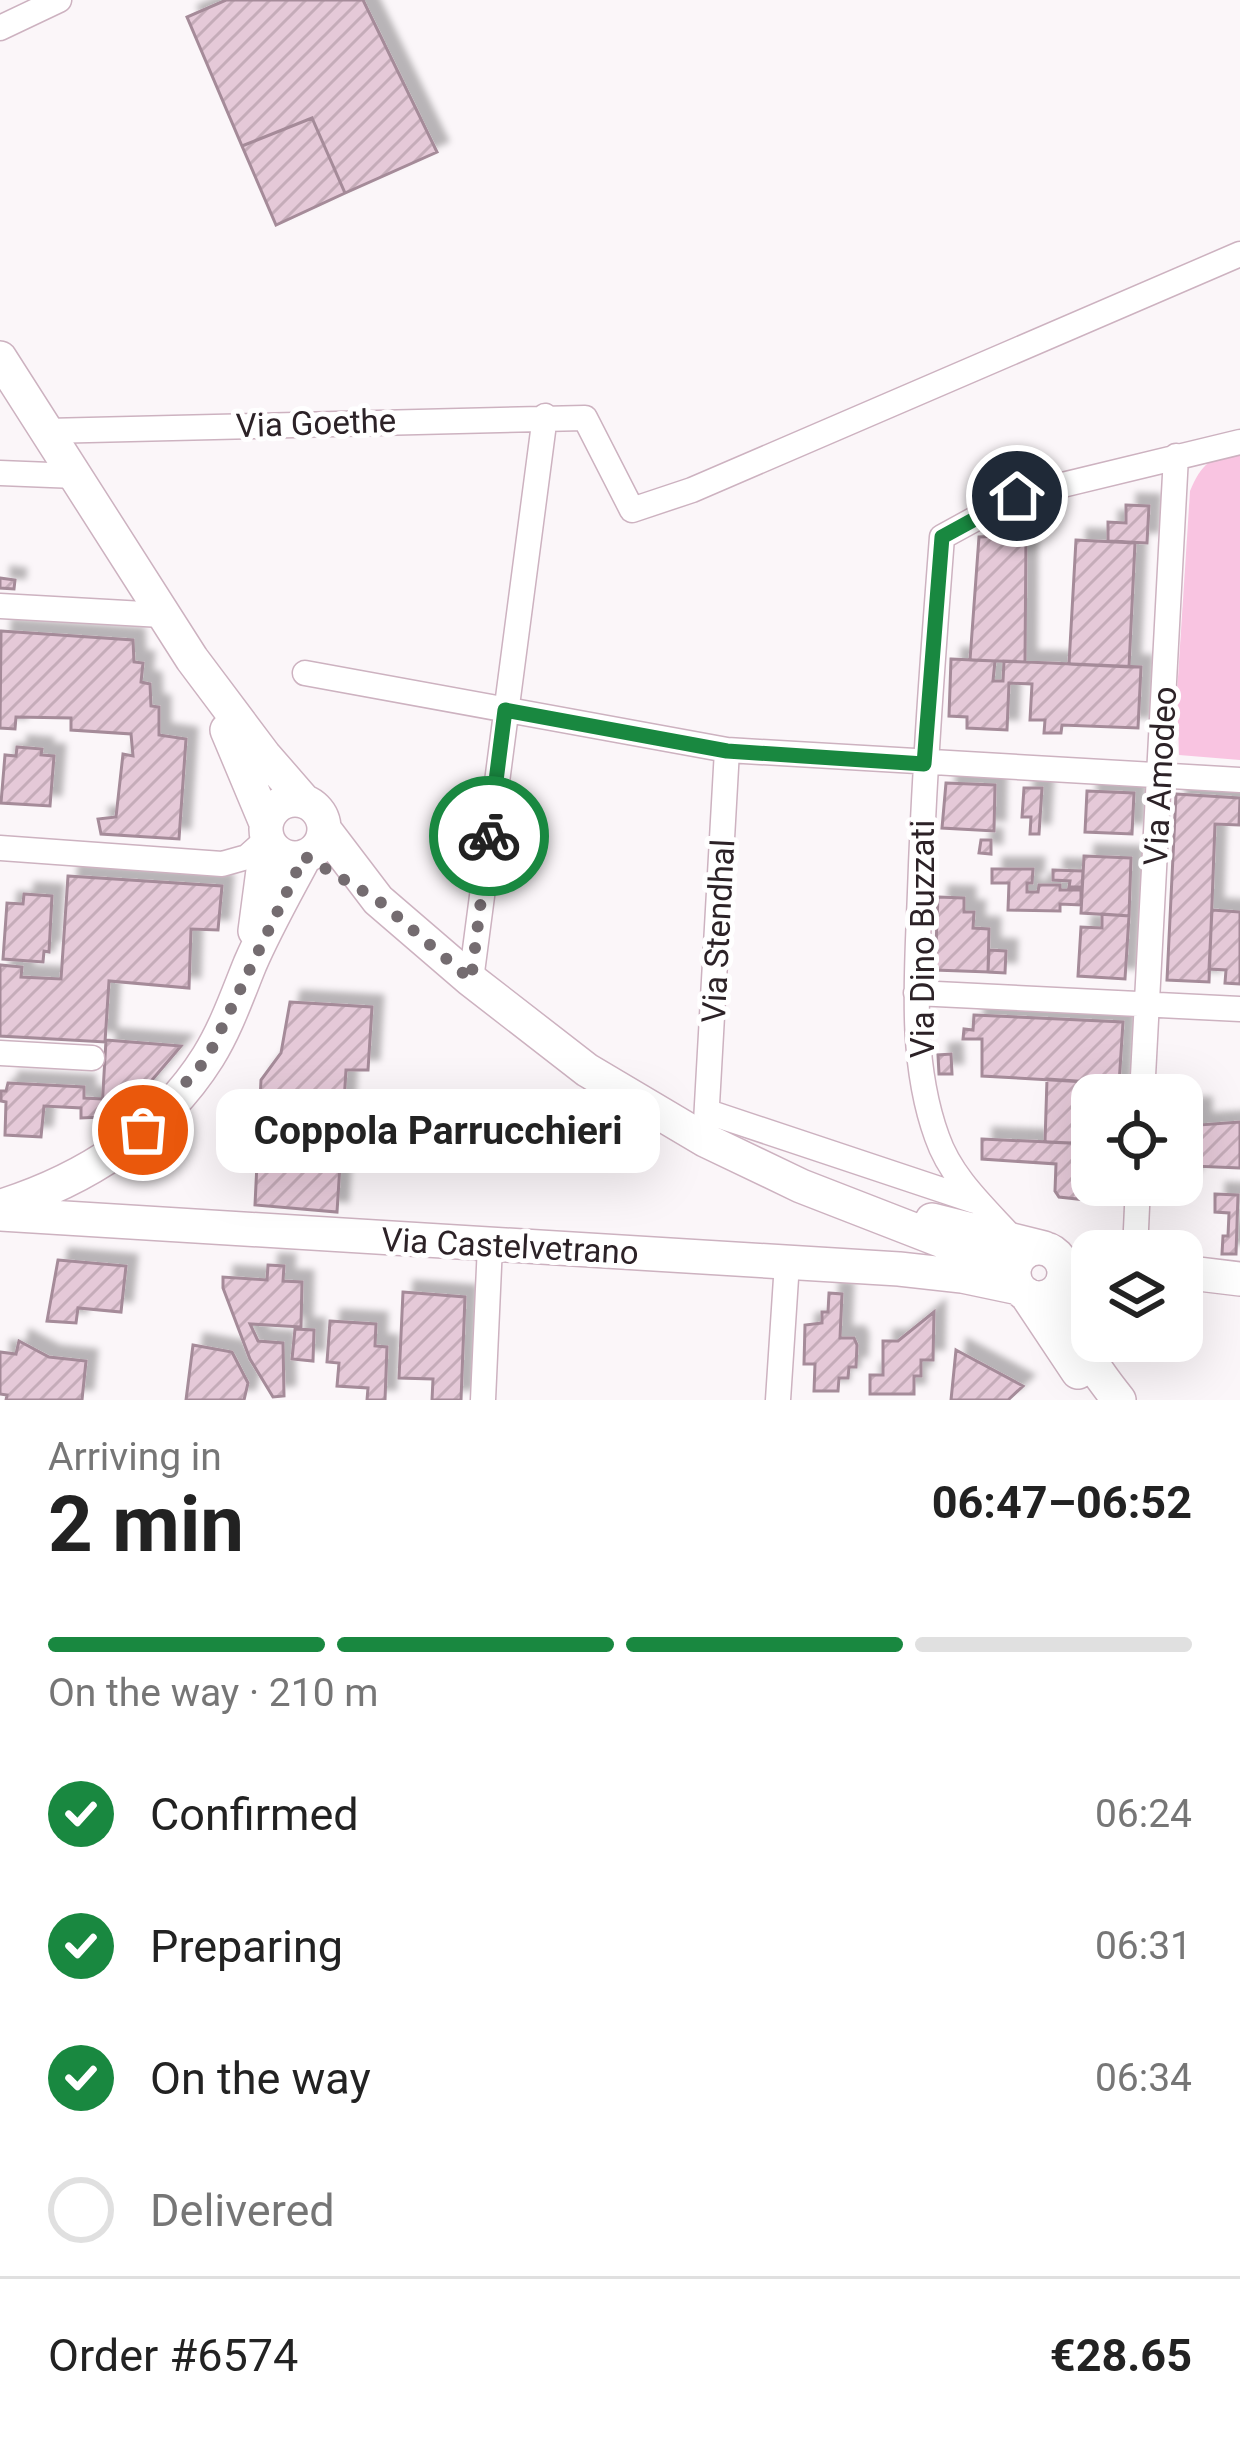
<!DOCTYPE html>
<html lang="en">
<head>
<meta charset="utf-8">
<style>
  :root { --surface:#fff; --page:#f6f6f6; --text:#222; --muted:#767676; --line:#e0e0e0; --accent:#198840 }
  body { margin:0; font-family:Roboto,sans-serif; background:var(--page); color:var(--text); height:100vh; display:flex; flex-direction:column; font-size:45px; white-space:nowrap }
  * { box-sizing:border-box; margin:0 }
  p { font-size:39px; color:var(--muted) }
  .icon { flex:none; width:66px; height:66px; fill:none; stroke:currentColor; stroke-width:2; stroke-linecap:round; stroke-linejoin:round }
  .map { position:relative; height:1400px; overflow:hidden }
  .sheet { display:flex; flex-direction:column; background:var(--surface); flex:1 }
  .sheet>* { flex:none }
  .fabs { position:absolute; left:1071px; top:1074px; display:grid; gap:24px }
  .fabs a { display:grid; place-items:center; width:132px; height:132px; border-radius:24px; background:var(--surface); box-shadow:0 12px 48px #0002; font-size:60px }
  .pin { position:absolute; display:grid; place-items:center; width:102px; height:102px; color:#fff; margin:-51px; border:6px solid #fff; border-radius:50%; box-shadow:0 3px 12px #0007 }
  .courier { position:absolute; display:grid; place-items:center; width:120px; height:120px; margin:-60px; border:9px solid #198840; border-radius:50%; background:#fff; color:#222; box-shadow:0 3px 15px #0007 }
  .bubble { position:absolute; height:84px; border-radius:24px; background:var(--surface); box-shadow:0 12px 48px #0002; font-size:39px; font-weight:700; line-height:84px; text-align:center }
  .headline em { font-style:normal; font-weight:700 }
  .headline div { display:flex; flex-direction:column-reverse }
  .headline { display:flex; align-items:center; justify-content:space-between; height:204px; padding:0 48px }
  h1 { font-size:78px; font-weight:700; line-height:90px }
  .bar { display:grid; grid-template-columns:repeat(4,1fr); gap:18px 12px; align-content:center; height:144px; padding:0 48px }
  .bar i { height:15px; border-radius:9px; background:var(--line) }
  .bar .on { background:var(--accent) }
  .bar p { grid-column:span 4 }
  .line { display:flex; align-items:center; gap:30px; padding:0 48px; border-top:3px solid var(--line) }
  .line div { flex:1 }
  ol { padding:0 48px; list-style:none }
  li { display:flex; align-items:center; gap:36px; height:132px }
  li p { margin-inline-start:auto }
  li .icon { padding:12px; border-radius:50%; background:var(--accent); color:#fff; stroke-width:4 }
  li:last-child { color:var(--muted) }
  li i { width:66px; height:66px; border:6px solid var(--line); border-radius:50% }
  .map>svg:first-child { display:block }
</style>
</head>
<body>
<div class="map">
<svg width="1240" height="1400" viewBox="0 0 1240 1400">
  <defs>
    <pattern id="building-hatch" width="6" height="6" patternUnits="userSpaceOnUse" patternTransform="scale(3)"><rect width="6" height="6" fill="#e5c9d8"/><path d="M-1 1l2-2M0 6l6-6M5 7l2-2" fill="none" stroke="#c5acb9"/></pattern>
    <filter id="shadow"><feDropShadow dx="11" dy="-11" stdDeviation="3" flood-color="#0004"/></filter>
  </defs>
  <rect width="100%" height="100%" fill="#fbf6f9"/>
  <path fill="#f9c4e1" d="M1240,450V760L1179,755L1177,693L1190,491C1201,464 1212,456 1240,450Z"/>
  <path fill="url(#building-hatch)" stroke="#a58b99" stroke-width="3" filter="url(#shadow)" d="M226,0H363L437,152L345,193L312,118L242,146L187,17Z
    M312,118L345,193L276,225L242,146Z
    M1126,505L1149,506L1147,543L1108,541V522L1126,523Z
    M1026,535L1025,662L970,660L979,537Z
    M1076,540L1135,543L1129,667L1069,664Z
    M0,578L15,580L14,589L0,588Z
    M1,631L133,640L134,662L143,663L141,682L150,684L151,706L159,707V735L186,739L179,839L101,834L98,819L116,817L123,754L133,756L131,734L71,730V718L16,717L15,729L0,728Z
    M951,659L995,661L993,681H1003L1004,661L1141,667L1138,728L1062,725L1061,733H1044L1045,720H1030L1032,684L1009,683L1007,730L967,728V717L949,716Z
    M17,747L42,749L41,755L54,756L50,806L1,803L5,755L16,756Z
    M946,783L995,785L994,831L942,828Z
    M1024,788H1042L1039,834H1030L1031,817H1022Z
    M1087,791L1134,793L1132,834L1085,832Z
    M1176,794L1240,798L1239,825L1215,824L1209,982L1167,980Z
    M981,840H991V854L979,853Z
    M1084,856L1131,858L1129,916L1081,913Z
    M992,869H1033L1032,883H1027V892H1038L1039,885H1060V890H1081V905L1060,904V911L1008,910L1009,883H992Z
    M1053,870L1083,871L1082,887H1069L1070,881L1053,880Z
    M68,876L222,886L218,930L191,929L189,988L109,981L105,1042L0,1036V965L22,967L21,977L61,979Z
    M24,894L52,896L49,952L44,951L43,962L3,959L7,903L23,904Z
    M938,897L964,898V912H974L973,928L989,929L988,972L935,970Z
    M1212,910L1240,912V984L1225,983L1226,970L1209,969Z
    M1102,914L1129,916L1125,979L1078,976L1081,927L1102,928Z
    M989,950L1006,951L1005,973L988,972Z
    M290,1002L372,1007L368,1070H346L337,1212L255,1205L261,1080L281,1053Z
    M974,1015L1123,1022L1119,1084L982,1076V1039H963L964,1029L973,1030Z
    M106,1040L181,1046L135,1100L101,1126Z
    M951,1054L952,1074H939L938,1055Z
    M1047,1079L1119,1084V1095H1092V1144L1045,1142Z
    M8,1083L84,1087V1098L103,1099L102,1117L81,1118V1108L44,1106L41,1137L5,1135L6,1102L1,1101V1091H6Z
    M1182,1109H1200V1125L1240,1122V1168L1193,1166V1174L1176,1197H1159V1185H1182Z
    M982,1139L1092,1144V1185H1115L1114,1203L1059,1197L1055,1191L1056,1164L982,1159Z
    M1215,1194L1238,1195L1236,1254H1222L1223,1236H1228L1229,1213L1215,1212Z
    M58,1260L126,1266L121,1312L78,1308L76,1323L47,1321Z
    M268,1265L284,1266L283,1281L302,1282L301,1327L250,1324L258,1341L283,1343L284,1396L273,1397L250,1359L223,1288V1277L267,1280Z
    M403,1292L465,1297L461,1400H432L433,1379L399,1378Z
    M829,1293L842,1294L840,1338H854L857,1345L856,1367H849L848,1378H839L838,1391H814L815,1364H804L805,1325L822,1323V1312H828Z
    M934,1312L933,1360H921V1376H914V1394H870V1375H883V1341H898Z
    M330,1321L376,1324L375,1346L387,1347L385,1400H367L368,1388L337,1386L339,1363L327,1362Z
    M295,1329L314,1330L313,1361L292,1359Z
    M19,1341L49,1357L86,1361L82,1400H6L7,1395L0,1394V1352L16,1354Z
    M193,1345L232,1352L248,1383L244,1400H186Z
    M956,1350L1023,1386L1008,1400H951Z"/>
  <g fill="none" stroke-linecap="round" stroke-linejoin="round">
    <g stroke="#cdb2c0" stroke-width="27">
      <path id="minor" d="M0,28L59,0
        M47,431L585,418L632,510L692,490L1240,254
        M0,473L76,476
        M0,606L162,615
        M305,673L727,750L1240,780
        M0,848L222,864L247,857L267,839
        M471,980L545,416
        M916,993L1240,1009
        M0,1053L92,1058
        M1142,1095L1176,456
        M708,1112L975,1201
        M705,1140L727,750
        M1013,1239C985,1208 951,1178 937,1137C909,1060 917,973 920,892C924,774 933,655 942,537L1017,496L1240,442
        M1135,1251L1138,1185
        M483,1400L490,1245
        M778,1400L787,1263"/>
    </g>
    <g stroke="#cdb2c0" stroke-width="36">
      <path id="secondary" d="M0,358L192,659L264,755L304,801
        M227,730L266,823
        M266 829a29 29 0 1 1 58 0a29 29 0 1 1-58 0Z
        M324,829L378,900L471,980L587,1070L705,1140L801,1186L958,1247L1012,1277
        M255,931L267,840
        M2,1206C84,1180 161,1132 208,1057C226,1028 237,996 250,964C266,927 286,892 305,856
        M0,1214L899,1269L962,1276L1019,1288
        M932,1220L1044,1248
        M1014 1273a25 25 0 1 1 50 0a25 25 0 1 1-50 0Z
        M1182,1272L1240,1279
        M1064,1278C1065,1327 1090,1364 1119,1400
        M1026,1294L1078,1372"/>
    </g>
    <use href="#minor" stroke="#fff" stroke-width="24"/>
    <use href="#secondary" stroke="#fff" stroke-width="33"/>
  </g>
  <g fill="none" stroke-linecap="round" stroke-linejoin="round">
    <path stroke="#746c70" stroke-width="12" stroke-dasharray="0 21.6" d="M143,1130L207,1059L304,856L378,900L471,980L489,836"/>
    <path stroke="#198840" stroke-width="15" d="M489,836L505,710L727,751L924,764L942,537L1017,496"/>
  </g>
  <g text-anchor="middle" dominant-baseline="central" stroke-width="10" stroke-linejoin="round" paint-order="stroke">
    <g font-size="33" fill="#2c2227" stroke="#fff">
      <text transform="translate(316 423) rotate(-2)">Via Goethe</text>
      <text transform="translate(1160 776) rotate(-87)">Via Amodeo</text>
      <text transform="translate(718 931) rotate(-87)">Via Stendhal</text>
      <text transform="translate(922 939) rotate(-90)">Via Dino Buzzati</text>
      <text transform="translate(510 1246) rotate(3)">Via Castelvetrano</text>
    </g>
  </g>
</svg>
<div class="fabs">
<a><svg class="icon" aria-label="locate" viewBox="0 0 24 24"><circle cx="12" cy="12" r="6"/><path d="M12 2v4M12 18v4M2 12h4M18 12h4"/></svg></a>
<a><svg class="icon" aria-label="layers" viewBox="0 0 24 24"><path d="M12 4l9 5-9 5-9-5zM3 14l9 5 9-5"/></svg></a>
</div>
<div class="pin" style="left:143px;top:1130px;background:#ea580c"><svg class="icon" aria-label="bag" viewBox="0 0 24 24"><path d="M5 8h14l-1 12H6zM9 8a3 3 0 0 1 6 0"/></svg></div>
<div class="pin" style="left:1017px;top:496px;background:#1f2937"><svg class="icon" aria-label="home" viewBox="0 0 24 24"><path d="M3 11l9-7 9 7M6 9v11h12V9"/></svg></div>
<div class="courier" style="left:489px;top:836px"><svg class="icon" aria-label="bike" viewBox="0 0 24 24"><circle cx="6" cy="16" r="4"/><circle cx="18" cy="16" r="4"/><path d="M6 16l4-8h5l3 8M10 8l3 8H6M13 5h3"/></svg></div>
<div class="bubble" style="left:216px;top:1089px;width:444px">Coppola Parrucchieri</div>
</div>
<section class="sheet">
<div class="headline"><div><h1>2 min</h1><p>Arriving in</p></div><em>06:47–06:52</em></div>
<div class="bar"><i class="on"></i><i class="on"></i><i class="on"></i><i></i><p>On the way · 210 m</p></div>
<ol>
<li><svg class="icon" aria-label="check" viewBox="0 0 24 24"><path d="M5 12l5 5 9-10"/></svg>Confirmed<p>06:24</p></li>
<li><svg class="icon" aria-label="check" viewBox="0 0 24 24"><path d="M5 12l5 5 9-10"/></svg>Preparing<p>06:31</p></li>
<li><svg class="icon" aria-label="check" viewBox="0 0 24 24"><path d="M5 12l5 5 9-10"/></svg>On the way<p>06:34</p></li>
<li><i></i>Delivered</li>
</ol>
<div class="line" style="height:156px"><div>Order #6574</div><b>€28.65</b></div>
</section>
</body>
</html>
